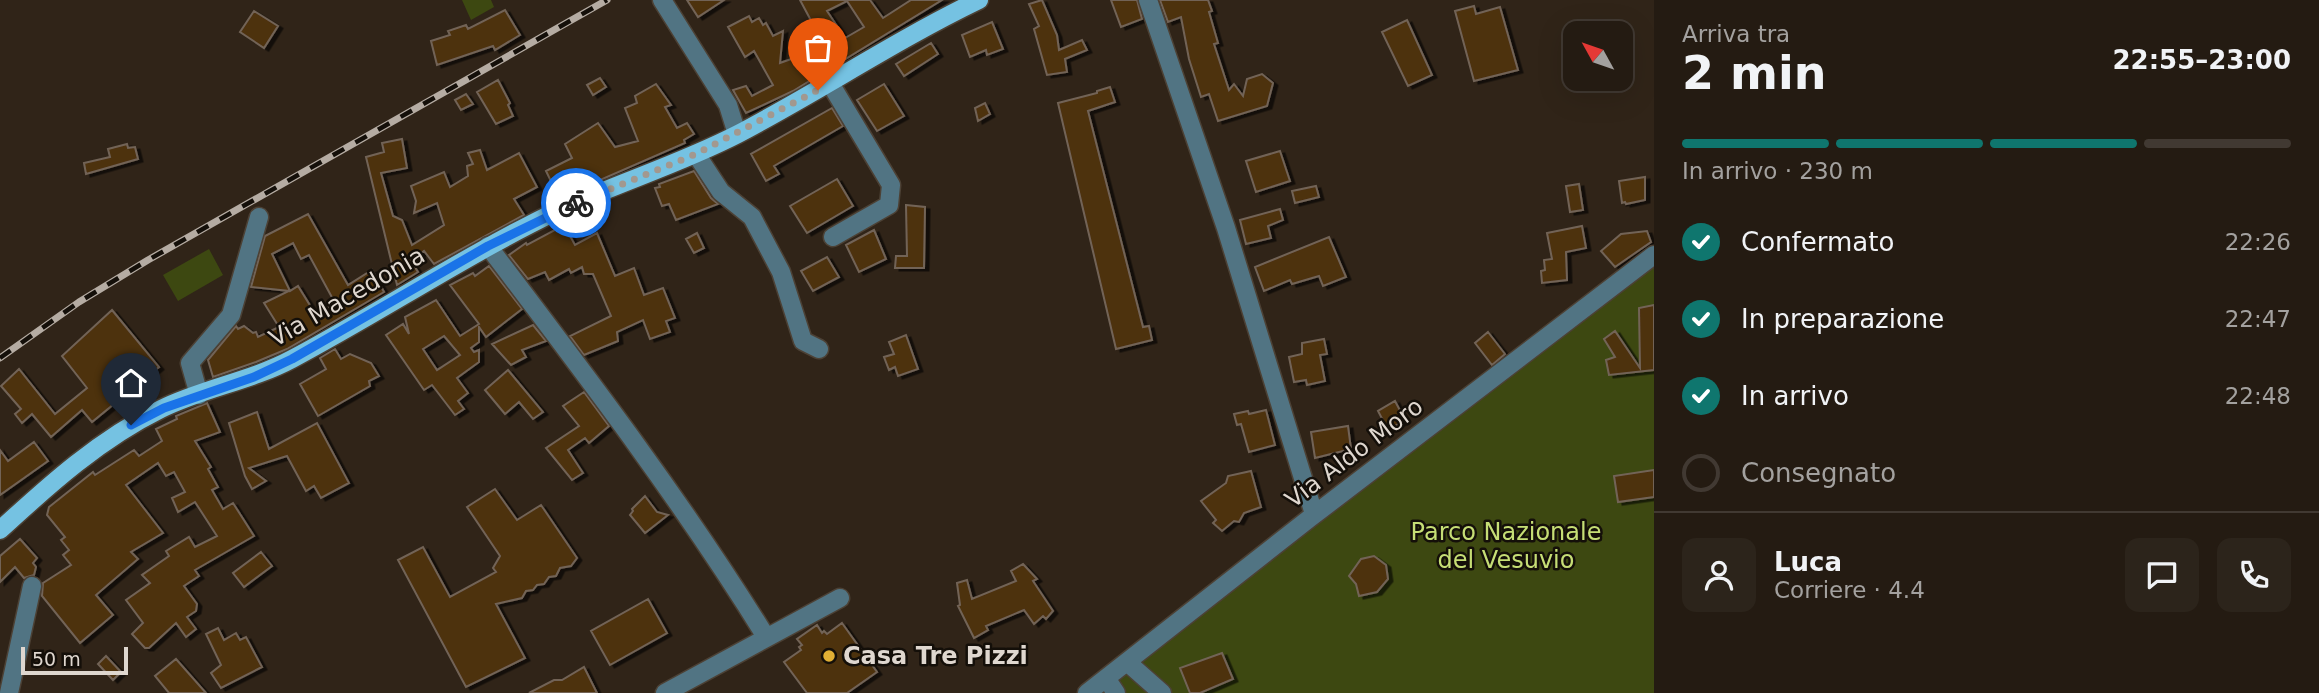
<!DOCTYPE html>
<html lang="it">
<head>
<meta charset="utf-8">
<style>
  :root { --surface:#241b12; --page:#2c241b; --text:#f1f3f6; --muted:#a3a19f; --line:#413932; --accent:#0f766e }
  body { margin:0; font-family:"DejaVu Sans",sans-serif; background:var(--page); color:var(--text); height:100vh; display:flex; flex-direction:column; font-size:26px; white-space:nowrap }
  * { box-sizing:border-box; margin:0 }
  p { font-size:23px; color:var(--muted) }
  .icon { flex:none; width:38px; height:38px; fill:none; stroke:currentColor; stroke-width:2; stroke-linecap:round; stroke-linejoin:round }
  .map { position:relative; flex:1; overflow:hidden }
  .side { display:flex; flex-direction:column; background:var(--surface); width:665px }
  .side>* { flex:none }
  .needle { width:46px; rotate:310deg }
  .controls { position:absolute; left:1563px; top:21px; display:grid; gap:14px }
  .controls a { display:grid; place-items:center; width:70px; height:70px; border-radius:14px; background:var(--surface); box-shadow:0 7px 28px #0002,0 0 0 2px var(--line); font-size:35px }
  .scale { position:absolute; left:21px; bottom:18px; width:107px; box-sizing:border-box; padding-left:7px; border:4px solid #dfd7cf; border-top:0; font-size:19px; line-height:24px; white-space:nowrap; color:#dfd7cf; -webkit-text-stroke:5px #140f09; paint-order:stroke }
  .pin { position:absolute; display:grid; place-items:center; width:60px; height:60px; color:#fff; margin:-72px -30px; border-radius:50% 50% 50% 0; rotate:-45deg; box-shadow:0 0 7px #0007 }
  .pin .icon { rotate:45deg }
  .courier { position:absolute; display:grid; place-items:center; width:70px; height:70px; margin:-35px; border:5px solid #1a73e8; border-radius:50%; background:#fff; color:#222; box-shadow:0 2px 9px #0007 }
  .summary em { font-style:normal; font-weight:800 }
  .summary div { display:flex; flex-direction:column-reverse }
  .summary { display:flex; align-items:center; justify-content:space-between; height:119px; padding:0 28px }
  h1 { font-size:46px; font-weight:800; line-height:52px }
  .bar { display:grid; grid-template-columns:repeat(4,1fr); gap:10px 7px; align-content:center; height:84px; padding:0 28px }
  .bar i { height:9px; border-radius:5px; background:var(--line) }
  .bar .on { background:var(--accent) }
  .bar p { grid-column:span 4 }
  .line { display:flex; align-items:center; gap:18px; padding:0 28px; border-top:2px solid var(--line) }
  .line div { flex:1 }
  .round { display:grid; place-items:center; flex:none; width:74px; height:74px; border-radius:14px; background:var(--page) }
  ol { padding:0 28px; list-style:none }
  li { display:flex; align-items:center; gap:21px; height:77px }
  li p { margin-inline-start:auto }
  li .icon { padding:7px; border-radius:50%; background:var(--accent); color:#fff; stroke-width:4 }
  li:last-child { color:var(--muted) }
  li i { width:38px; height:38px; border:4px solid var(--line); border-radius:50% }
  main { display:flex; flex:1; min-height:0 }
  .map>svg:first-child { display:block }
</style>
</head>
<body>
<main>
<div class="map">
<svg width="1654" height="693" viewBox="0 0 1654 693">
  <defs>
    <filter id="shadow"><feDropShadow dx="4.5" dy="2.5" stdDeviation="0" flood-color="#0009"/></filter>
  </defs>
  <rect width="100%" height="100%" fill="#302418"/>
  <path fill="#3d4811" d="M462,0H491L494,7L471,20Z
    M1654,247V693H1082Z
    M209,249L223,275L178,301L163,275Z"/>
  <path fill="#4d3010" stroke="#726457" stroke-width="2" fill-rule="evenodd" filter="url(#shadow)" d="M687,0H724L698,17Z
    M800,0H870L883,18L911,0H942L793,91L746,113L733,90L746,86L752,96L773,85L754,51L745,57L728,27L749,16L752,22L759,18L763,25L766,23L773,36L783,31L780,63L794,58L796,61L823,43ZM847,1L864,27L845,38L827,11Z
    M1042,0L1057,35L1059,50L1082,40L1087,50L1065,59L1067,72L1047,75L1034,29L1039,26L1029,4Z
    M1111,0H1137L1142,19L1121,27Z
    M1160,0H1208L1212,11L1209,12L1218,43L1214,44L1229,90L1234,84L1243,96L1247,79L1262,74L1273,83L1267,106L1218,121L1209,94L1201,97L1189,59L1181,17L1168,22Z
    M1474,6L1476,14L1500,7L1518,70L1474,81L1455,11Z
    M505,10L520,35L495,50L493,46L437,65L431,41L450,35L448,31L466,25L468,29Z
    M254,11L278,26L264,48L240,32Z
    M1407,20L1432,75L1408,86L1382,32Z
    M992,22L1003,49L987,55L986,50L970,57L962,35Z
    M931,43L938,54L904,76L896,64Z
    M600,78L606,87L593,95L587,85Z
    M498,80L510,103L508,105L513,116L496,124L477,92Z
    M656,84L671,105L665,107L677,128L687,123L694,134L684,140L685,143L559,198L546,171L572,158L565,144L598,123L615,147L638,141L625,108L637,103L635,96Z
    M884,84L904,116L877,131L857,100Z
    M1110,87L1115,102L1088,111L1143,327L1149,326L1152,340L1116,349L1058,103L1097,93V91Z
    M466,94L473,104L461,110L455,100Z
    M985,103L990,114L978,121L975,108Z
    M832,108L843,126L774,166L779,174L766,181L751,154Z
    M402,139L407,168L381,173L393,216L402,220L412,245L444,225L437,203L414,213L416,201L411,186L444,172L450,187L468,176L467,166L473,164L468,153L480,150L487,170L519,153L537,187L514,199L524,215L434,264L424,251L411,261L418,272L397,285L366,157L384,152L382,143Z
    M127,144L128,148L135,147L138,159L86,174L84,163L110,157L108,149Z
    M1280,151L1290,181L1256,192L1246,161Z
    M694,171L711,198L718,204L676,220L669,204L662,206L655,188L660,187L659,184Z
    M1645,177V200L1626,204L1625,202L1622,203L1619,181Z
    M837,179L853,206L807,233L790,206Z
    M1579,184L1583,210L1570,212L1566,186Z
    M1316,186L1319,197L1295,203L1292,191Z
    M906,205L925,207L924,268H895L896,256H907Z
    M1280,209L1283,220L1268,226L1271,238L1246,244L1240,220Z
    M308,214L348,285L372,270L384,292L287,349L256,362L213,377L208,360L236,326L238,329L244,326L253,333L256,332L258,337L279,327L264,303L289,291L251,287L265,236ZM293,243L301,259L309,255L335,303L316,315L298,286L290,291L272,254Z
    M564,225L575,245L597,233L615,276L634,268L644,295L663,288L675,318L666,321L670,332L650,339L643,320L617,332L618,341L584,355L570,336L611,316L593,274H584L582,267L571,273L569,269L549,280L545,272L528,279L509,255L526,243L527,245Z
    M1582,226L1586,248L1566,252L1567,280L1542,283L1541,271L1545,270L1544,260L1552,259L1547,233Z
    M874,230L886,259L859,272L846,245Z
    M1647,231L1651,242L1615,267L1601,251L1621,234Z
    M697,233L704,248L694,253L686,239Z
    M1329,237L1346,277L1323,286L1319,276L1292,284L1290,280L1264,291L1255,267Z
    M827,257L839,277L813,291L801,271Z
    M489,266L522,309L486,337L479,327V342L471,348L474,352L479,350V362L457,378L468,393L458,401L464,409L455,415L432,385L424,390L386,335L403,324L409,334L405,317L436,300L460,336L479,324L450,285L473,273L475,276ZM444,336L460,355L437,370L423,349Z
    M1654,305V370L1609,375L1606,360L1615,357L1604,339L1615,331L1640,368L1639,308Z
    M112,310L159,367L92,422L82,410L51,437L32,414L22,423L15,414L21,409L1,386L19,369L55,414L87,388L62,356Z
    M533,325L546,341L522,350L526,357L511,365L492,344Z
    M1488,332L1505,354L1492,365L1475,343Z
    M906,335L918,369L898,376L895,367L889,370L884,357L894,354L889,342Z
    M1324,339L1327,354L1320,355L1325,381L1307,385L1306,380L1294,382L1289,357L1302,354V343Z
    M335,349L341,359L350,354L371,363L379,376L369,381L370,386L318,416L300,384L326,369L320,358Z
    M508,370L543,412L533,419L519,402L505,414L485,390Z
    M584,392L609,426L589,443L585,438L568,450L583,473L572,480L546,448L579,426L563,406Z
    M1395,401L1405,420L1388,430L1378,411Z
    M207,403L220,432L195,441L211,467L208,469L218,487L212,490L223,509L233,503L254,536L195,570L199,576L184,586L197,604L196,611L187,617L196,629L186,637L176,623L149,648H145L132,634L143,623L126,600L150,583L142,575L169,556L166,551L189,537L195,547L217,536L195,502L178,512L172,498L185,492L174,472L166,476L158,463L126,485L163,533L131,552L138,559L96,595L113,615L80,643L42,596L43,583L71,565L63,555L69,550L61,540L65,537L47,515L49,507L93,472L95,475L134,450L139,456L162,441L156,429L177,419L176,416Z
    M1266,410L1275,445L1249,452L1241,424L1237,425L1234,414L1248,411L1249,414Z
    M257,412L269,449L317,423L349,483L321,498L314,486L306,491L287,456L249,468L266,481L252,489L245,476L229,423Z
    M1348,426L1351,449L1315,458L1311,432Z
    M34,442L48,461L0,495V450L8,461Z
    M1654,470V497L1618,502L1614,476Z
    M1251,471L1261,507L1244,513L1239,522L1234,521L1222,531L1213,523L1216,520L1201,501L1226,483L1228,476Z
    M495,489L517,520L541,505L577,558L571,566L560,568L556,576L549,577L544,584L537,585L533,590L526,591L522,598L496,604L525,658L466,687L398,560L423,547L450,597L496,572L493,568L500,556L467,507Z
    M645,496L657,512L668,515L645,533L630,515L633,511L632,509Z
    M20,539L37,558L33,563L36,567L34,575L24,578L15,567L0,582V556Z
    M261,552L272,566L244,587L233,573Z
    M1374,556L1386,565L1388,579L1377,592L1359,596L1356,584L1349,576L1361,559Z
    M1023,564L1037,579L1033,581L1053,611L1046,619L1043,616L1034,624L1024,610L986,626L988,630L974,638L958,606L960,605L957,583L967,580L972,599L1016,581L1011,571Z
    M648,599L667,633L610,665L591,631Z
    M842,623L877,672L847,693H807L784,662L801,650L799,647L802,645L797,639L817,625L822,633L824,631L827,634Z
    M218,628L224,640L236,633L240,640L246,637L262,667L221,688L211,673L221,665L206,634Z
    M1222,653L1233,679L1200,693H1190L1180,668Z
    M106,656L121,672L113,680L98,664Z
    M176,659L206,693H169L155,676Z
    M584,667L597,693H529L554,680H562Z"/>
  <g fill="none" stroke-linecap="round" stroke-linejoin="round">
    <g stroke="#4c4135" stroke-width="21">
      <path id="minor" d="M662,0L728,105L737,134
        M1148,0L1226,228L1314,514
        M830,83L891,185L889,205L833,237
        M696,154L721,192L752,217L781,272L803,341L819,349
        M488,246C585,374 682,501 766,637
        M199,395L190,363L231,315L259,217
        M1127,662L1162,693
        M1106,678L1116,693
        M9,693L32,586
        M665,693L840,598
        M1087,693L1310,518L1654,255"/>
    </g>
    <g stroke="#4c4135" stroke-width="21">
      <path id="major" d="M0,530C50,484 100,439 161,409C203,388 251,381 292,359C382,311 466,255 557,211C617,183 680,164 738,134C820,91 896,40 979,0"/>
    </g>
    <use href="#minor" stroke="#517483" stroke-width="18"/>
    <use href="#major" stroke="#75c2e2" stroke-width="18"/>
    <g stroke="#b5aca3" stroke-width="7">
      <path id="rail" d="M0,358L79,302L148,260L607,0"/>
    </g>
    <use href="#rail" stroke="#140f09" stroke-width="4.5" stroke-dasharray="13" stroke-linecap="butt"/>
  </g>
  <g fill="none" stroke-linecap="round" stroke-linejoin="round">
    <path stroke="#a2988f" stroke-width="7" stroke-dasharray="0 12.6" d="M576,203L696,154L818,90"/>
    <path stroke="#1a73e8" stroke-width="9" d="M131,425L164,408L254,377L292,359L488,246L576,203"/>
  </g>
  <circle fill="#e1af34" stroke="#140f09" stroke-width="2.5" cx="829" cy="656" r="7"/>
  <g text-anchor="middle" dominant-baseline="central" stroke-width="5" stroke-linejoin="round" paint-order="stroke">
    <g font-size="24" fill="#dfd7cf" stroke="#140f09">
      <text transform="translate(347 297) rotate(-30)">Via Macedonia</text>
      <text transform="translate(1354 453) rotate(-37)">Via Aldo Moro</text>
    </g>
    <g font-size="24" fill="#c6de75" stroke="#140f09">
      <text x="1506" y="532">Parco Nazionale<tspan x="1506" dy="28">del Vesuvio</tspan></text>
    </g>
    <g font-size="24" font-weight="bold" fill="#dfd7cf" stroke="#140f09" text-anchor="start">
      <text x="843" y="656">Casa Tre Pizzi</text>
    </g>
  </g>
</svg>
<div class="controls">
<a><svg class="needle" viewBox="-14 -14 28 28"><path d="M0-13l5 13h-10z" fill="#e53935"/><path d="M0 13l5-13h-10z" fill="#a3a19f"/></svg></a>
</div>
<div class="scale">50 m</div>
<div class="pin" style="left:818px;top:90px;background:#ea580c"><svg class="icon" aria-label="bag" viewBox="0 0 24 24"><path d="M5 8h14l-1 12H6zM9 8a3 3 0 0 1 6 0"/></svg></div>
<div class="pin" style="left:131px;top:425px;background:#1f2937"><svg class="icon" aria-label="home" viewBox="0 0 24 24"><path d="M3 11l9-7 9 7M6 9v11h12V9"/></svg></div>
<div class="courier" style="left:576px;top:203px"><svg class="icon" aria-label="bike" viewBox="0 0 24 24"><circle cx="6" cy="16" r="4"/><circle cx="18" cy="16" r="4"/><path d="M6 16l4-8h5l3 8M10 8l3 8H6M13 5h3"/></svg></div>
</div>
<section class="side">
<div class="summary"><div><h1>2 min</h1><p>Arriva tra</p></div><em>22:55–23:00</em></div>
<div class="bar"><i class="on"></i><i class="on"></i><i class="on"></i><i></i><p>In arrivo · 230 m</p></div>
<ol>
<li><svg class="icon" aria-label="check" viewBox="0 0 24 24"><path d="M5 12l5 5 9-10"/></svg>Confermato<p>22:26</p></li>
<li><svg class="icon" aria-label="check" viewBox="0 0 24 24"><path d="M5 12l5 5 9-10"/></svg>In preparazione<p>22:47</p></li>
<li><svg class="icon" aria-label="check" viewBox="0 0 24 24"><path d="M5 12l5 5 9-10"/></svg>In arrivo<p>22:48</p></li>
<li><i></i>Consegnato</li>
</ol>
<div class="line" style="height:126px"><a class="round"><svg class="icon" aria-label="person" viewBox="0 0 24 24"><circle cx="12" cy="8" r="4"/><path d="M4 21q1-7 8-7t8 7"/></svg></a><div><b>Luca</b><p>Corriere · 4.4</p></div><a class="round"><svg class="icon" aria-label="chat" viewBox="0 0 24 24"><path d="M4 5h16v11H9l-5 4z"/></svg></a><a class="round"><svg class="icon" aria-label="phone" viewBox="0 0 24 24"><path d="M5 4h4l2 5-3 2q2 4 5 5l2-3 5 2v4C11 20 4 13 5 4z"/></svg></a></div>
</section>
</main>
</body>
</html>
